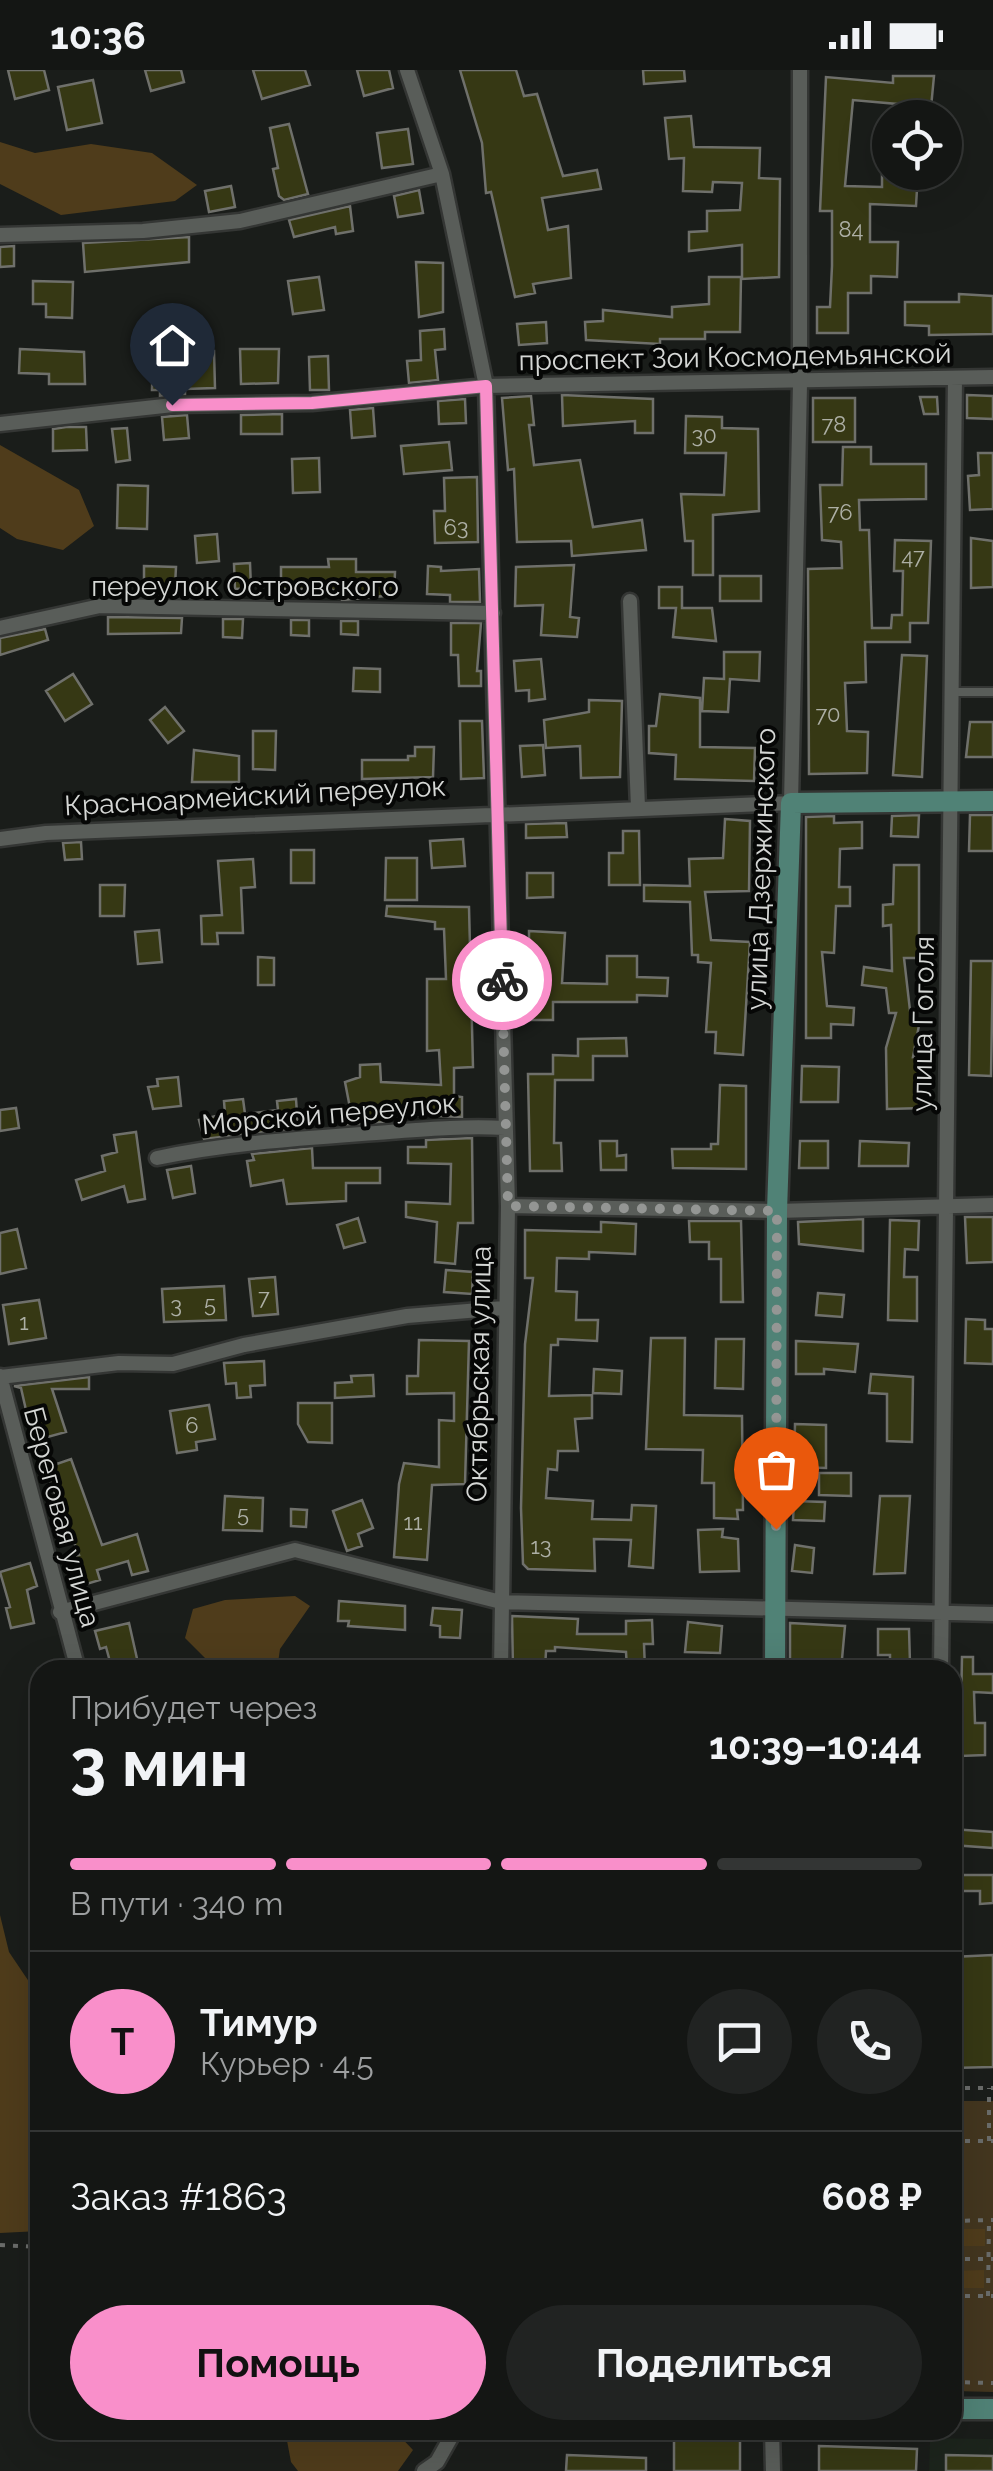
<!DOCTYPE html>
<html lang="ru">
<head>
<meta charset="utf-8">
<style>
  :root { --surface:#141614; --page:#212322; --text:#f1f3f6; --muted:#9d9fa0; --line:#333534; --accent:#f98fca }
  body { margin:0; font-family:Raleway,sans-serif; background:var(--page); color:var(--text); height:100vh; display:flex; flex-direction:column; font-size:38px; white-space:nowrap }
  * { box-sizing:border-box; margin:0 }
  p { font-size:32px; color:var(--muted) }
  .icon { flex:none; width:55px; height:55px; fill:none; stroke:currentColor; stroke-width:2; stroke-linecap:round; stroke-linejoin:round }
  .map { position:relative; flex:1; overflow:hidden }
  .sheet { position:absolute; left:30px; top:1590px; width:932px; height:780px; display:flex; flex-direction:column; background:var(--surface); border-radius:30px; box-shadow:0 10px 40px #0002,0 0 0 2px var(--line) }
  .sheet>* { flex:none }
  .fabs { position:absolute; left:872px; top:30px; display:grid; gap:20px }
  .fabs a { display:grid; place-items:center; width:90px; height:90px; border-radius:50%; background:var(--surface); box-shadow:0 10px 40px #0002,0 0 0 2px var(--line); font-size:50px }
  .pin { position:absolute; display:grid; place-items:center; width:85px; height:85px; color:#fff; margin:-102px -42px; border-radius:50% 50% 50% 0; rotate:-45deg; box-shadow:0 0 10px #0007 }
  .pin .icon { rotate:45deg }
  .courier { position:absolute; display:grid; place-items:center; width:100px; height:100px; margin:-50px; border:8px solid #f98fca; border-radius:50%; background:#fff; color:#222; box-shadow:0 2px 12px #0007 }
  .overview em { font-style:normal; font-weight:700 }
  .overview div { display:flex; flex-direction:column-reverse }
  .overview { display:flex; align-items:center; justify-content:space-between; height:170px; padding:0 40px }
  h1 { font-size:65px; font-weight:700; line-height:75px }
  .bar { display:grid; grid-template-columns:repeat(4,1fr); gap:15px 10px; align-content:center; height:120px; padding:0 40px }
  .bar i { height:12px; border-radius:8px; background:var(--line) }
  .bar .active { background:var(--accent) }
  .bar p { grid-column:span 4 }
  .line { display:flex; align-items:center; gap:25px; padding:0 40px; border-top:2px solid var(--line) }
  .line div { flex:1 }
  .round { display:grid; place-items:center; flex:none; width:105px; height:105px; border-radius:52px; background:var(--page) }
  .action { display:flex; gap:20px; margin-top:auto; padding:20px 40px }
  .action a { flex:1; height:115px; border-radius:60px; background:var(--accent); color:#111; font-size:40px; font-weight:700; line-height:115px; text-align:center }
  .action a+a { background:var(--page); color:var(--text) }
  .status { display:flex; justify-content:space-between; align-items:center; height:70px; padding:0 50px; background:var(--surface); direction:ltr }
  .status svg { height:28px; fill:currentColor }
  .map>svg:first-child { display:block }
</style>
</head>
<body>
<div class="status"><b>10:36</b><svg viewBox="0 0 49 12"><path d="M0 12V9h3v3zM5 12V6h3v6zM10 12V3h3v9zM15 12V0h3v12zM26 1h20v11H26zM47 4h2v5h-2z"/></svg></div>
<div class="map">
<svg width="993" height="2401" viewBox="0 0 993 2401">
  <rect width="100%" height="100%" fill="#1a1d1a"/>
  <path fill="#1c241c" d="M930,2368L993,2369V2401H929Z"/>
  <path fill="#43361f" d="M952,2031H993V2322L953,2321Z"/>
  <path fill="#4f3c1b" d="M0,72L35,83L91,74L152,83L197,115L175,131L61,145L0,114Z
    M0,375L79,420L94,456L63,480L17,469L0,458Z
    M295,1526L310,1536L280,1579L277,1600H217L185,1568L193,1539L225,1530Z
    M0,1845L9,1882L40,1928V2161L0,2163Z
    M952,2159H985V2176H953Z
    M984,2200V2218H953V2201Z
    M285,2360H394L413,2380L398,2401H298L291,2392Z"/>
  <path fill="#363814" stroke="#6f706b" stroke-width="2.5" d="M8,0H44L49,20L15,29Z
    M145,0H181L184,12L151,21Z
    M253,0H305L310,15L262,29Z
    M357,0H389L393,18L364,26Z
    M460,0H516L524,26L537,24L563,106L597,100L601,119L542,128L548,160L568,156L571,208L533,214L535,223L515,227L491,122L486,123L482,73Z
    M643,0H684L685,11L644,14Z
    M893,6H934L930,48H896L897,34L853,30L845,116L882,117V102H918L916,136L870,134V172H898L897,207L871,206V223H848V263H817V237H830L832,196V141H820L826,7L893,13Z
    M93,10L102,53L67,60L58,17Z
    M691,46L694,77L760,78L759,108L780,109L779,207L742,209V175L689,181V162L707,161V141L740,140L742,113L713,112L712,122L683,121L684,88L669,89L665,48Z
    M289,54L308,124L284,130L279,126L273,99L278,98L270,58Z
    M408,59L413,94L382,98L377,63Z
    M231,116L235,137L209,142L205,121Z
    M419,120L423,143L398,147L394,126Z
    M350,136L353,161L336,164L335,157L294,167L289,150Z
    M189,167V192L85,202L83,173Z
    M14,176V196L0,197V177Z
    M416,192L443,193V242L419,247Z
    M319,207L324,240L293,244L288,211Z
    M709,207H741L740,262H705V269H660V274L586,270L585,252L603,251V240L672,247V237L709,234Z
    M33,211L73,212L72,248L46,247V234H33Z
    M959,224L993,226V264L929,265V256L905,255V232H959Z
    M546,252L547,273L519,275L517,254Z
    M444,259L445,279L435,280L438,310L409,313L407,291L421,290L420,261Z
    M153,276H180V282L214,281L215,318L185,319V324L160,326V320H152Z
    M20,279L84,282L85,314H49V304L19,303Z
    M240,279H279L278,313L241,314Z
    M328,286L329,320H310L309,287Z
    M562,325L653,329V363H635V351L563,356Z
    M967,325L993,326V349L967,348Z
    M531,326L534,355H529L534,395L580,390L593,457L642,450L646,480L572,486L571,471L517,472L514,399L508,400L502,328Z
    M920,327H937L938,344H924Z
    M813,328H855V372H813Z
    M465,329L466,353L439,354L438,331Z
    M373,338L375,366L352,368L350,340Z
    M282,344V364H241V345Z
    M187,345L189,368L164,370L162,347Z
    M686,346L722,347V358L758,359L759,441L713,445V505H693V471H685L681,424L724,425L726,383H685Z
    M66,357H86L87,380L53,381V359Z
    M127,358L130,390L116,392L112,359Z
    M449,372L452,400L404,404L401,376Z
    M843,377H871V394H926V429L859,430L860,460H869L872,558H891L892,545H902L903,501H894L895,470L931,471L928,553H910V572H865L866,612L845,613L847,661L868,662L867,703L809,704L808,499L842,498L841,472L822,470L820,415H842Z
    M978,383H993V439L970,440L968,406L979,405Z
    M319,388L320,422L293,423L292,389Z
    M477,407L478,472L435,473L434,441H445L444,408Z
    M118,415L148,416L147,459L117,458Z
    M217,464L219,491L197,493L195,466Z
    M971,468L993,471V517L971,518Z
    M328,489H356V502H395L394,525L342,530V522L329,519H281V497H329Z
    M250,493L251,518L235,519L234,494Z
    M574,495L570,547L579,548L577,567L541,565L543,535L515,536L516,497Z
    M144,496L176,497L175,516L144,515Z
    M428,496L441,497V501L479,499L480,532H450V525L427,524Z
    M720,506H761V531H720Z
    M659,517H682V538H712L716,571L673,567L676,538H659Z
    M108,547L182,548L181,563L108,564Z
    M223,549H243L242,568L223,567Z
    M291,550H309V566L291,565Z
    M341,551H358V565L341,564Z
    M451,553H481L477,601H481V616H459L458,585H451Z
    M45,559L48,570L0,585V568Z
    M724,582H760L759,611L730,609L728,642L702,641L704,608L724,609Z
    M902,585L927,586L922,707L893,705Z
    M541,589L545,629L529,631V620L516,621L514,591Z
    M354,598L380,599V622L353,621Z
    M73,604L92,634L65,651L46,621Z
    M660,624L700,628V677L755,678L754,711L675,709L676,685L649,683V656H656Z
    M589,630L622,631L620,707L581,708L580,676L546,678L544,650L589,642Z
    M165,637L184,661L168,673L150,650Z
    M460,651H482L484,708L461,709Z
    M970,652H993V687H966Z
    M253,661H276L275,700L253,699Z
    M543,675L545,705L522,707L520,676Z
    M415,677H434L433,707L362,709V690H408V686H415Z
    M194,680L239,686V712H192Z
    M919,745L918,767L891,766L892,746Z
    M970,745H993V781H969Z
    M834,746V753L862,752V778L840,779L839,817H850V836H836L834,883L822,882L827,936L854,938L853,955L831,954V968H806V747Z
    M725,749L750,751L749,821L705,822L711,870L750,872L743,985L715,983L716,962H706L711,893L698,892V885H692L690,832L644,831V815L690,816L689,789L723,788Z
    M566,753L567,767L526,768V754Z
    M623,761H639L640,815H609V783H623Z
    M463,769L465,796L432,798L430,771Z
    M81,772L82,789L65,790L63,773Z
    M291,780H314V813H291Z
    M386,788H417V830H385Z
    M253,789L255,817L241,818L243,863H217L218,874H202L201,846L222,845L218,791Z
    M894,795H919V888H904L911,949L920,950L913,987L924,986L925,1038L887,1039L886,978L896,943H889L886,918L862,915L864,897L892,901L891,855L883,856V835L893,834Z
    M527,803H553V827L527,828Z
    M100,815H125L124,846H100Z
    M387,836L469,837L473,997L454,998V1026L462,1027V1047L384,1044V1052L341,1055L339,1044L351,1043L345,1012L360,1007V995L380,994L381,1012L441,1015L439,980L427,981V909H446L444,859H435V852L386,846Z
    M159,860L162,892L138,894L135,862Z
    M529,861L565,863L562,913L607,914V886H637V907L668,908L667,926L637,925V932H553V950H529Z
    M258,887L274,888V915H258Z
    M971,891H993L991,1006L969,1005Z
    M626,968L627,986H593V1010H555L554,1073H561L562,1101H530L528,1004H553V985L578,986V969Z
    M802,996L839,997L838,1032H801Z
    M178,1007L181,1036L153,1039L148,1017L158,1016L157,1009Z
    M720,1015L746,1016V1099L673,1098L672,1079H711V1074H718Z
    M243,1029L245,1044L278,1040L277,1031L296,1029L298,1058L204,1069L199,1050L225,1044L224,1031Z
    M16,1038L19,1058L0,1061V1040Z
    M136,1062L145,1129L128,1132L124,1116L82,1130L76,1110L105,1101L102,1086L117,1082L114,1065Z
    M472,1068L473,1153H458L455,1194L435,1192L437,1152L406,1147V1132L450,1134L451,1094L408,1093V1077H426V1070Z
    M600,1071H617V1086L626,1085V1100H601Z
    M800,1071H828V1098H799Z
    M860,1071L909,1073L908,1096H859Z
    M312,1078L313,1098H380V1113H346V1131L287,1134L283,1110L251,1116L247,1091L254,1090L252,1084Z
    M191,1096L195,1123L173,1128L167,1100Z
    M965,1147H993V1192L967,1193Z
    M358,1148L365,1172L344,1178L337,1155Z
    M863,1149V1181L799,1174L798,1152Z
    M890,1150L919,1151L918,1180L905,1179L904,1207H917V1251L888,1250Z
    M689,1151H741L743,1232H721V1189H709V1172H690Z
    M601,1152L636,1154L635,1184L589,1182V1189L557,1188L556,1221L577,1222L576,1250H598L597,1271L558,1269V1275H551L549,1326L592,1325V1348L575,1349L578,1381H558L557,1400L548,1399L546,1428L593,1431L592,1449L631,1450L632,1435L656,1436L653,1498L629,1496L631,1470L594,1469L595,1501L528,1499L523,1494L521,1438L525,1274L533,1208H525V1160L601,1162Z
    M17,1159L26,1198L0,1204V1163Z
    M446,1200L473,1202L472,1224L444,1222Z
    M275,1207L278,1244L253,1246L249,1209Z
    M224,1216L226,1250L164,1252L162,1219Z
    M818,1223L844,1225L842,1247L816,1245Z
    M39,1230L46,1268L9,1274L3,1235Z
    M966,1249L985,1250V1259H993V1294L965,1293Z
    M651,1268H685L684,1345L742,1346L743,1440H737L738,1449L714,1448V1413H702L703,1380L646,1379Z
    M716,1269H744L743,1319L715,1318Z
    M419,1270L469,1271L465,1414L432,1415L427,1490L394,1487L399,1414L404,1393L439,1397V1350L454,1351V1323L407,1324V1306H418Z
    M796,1271L858,1274L855,1302L824,1299V1304H796Z
    M264,1291L265,1315L250,1316L251,1327L237,1328L236,1313L226,1314L224,1293Z
    M594,1299L622,1301L621,1324L593,1323Z
    M871,1304L913,1307L912,1372L887,1371V1324L869,1323Z
    M373,1305L374,1326L335,1328V1313L352,1312L351,1306Z
    M89,1307V1319H52L66,1362L33,1371L21,1318L14,1316Z
    M298,1333H332V1373L308,1372L298,1354Z
    M209,1335L215,1369L196,1372L197,1380L177,1383L170,1341Z
    M795,1354L826,1355V1398L794,1397Z
    M71,1389L102,1475L137,1464L148,1501L132,1505L128,1491L97,1500L100,1510L83,1515L75,1486L79,1485L45,1398Z
    M819,1403H851V1426L819,1425Z
    M225,1426L263,1428L262,1461L223,1460Z
    M880,1426H910L905,1503L874,1504Z
    M362,1430L373,1458L358,1464L362,1476L347,1481L333,1441Z
    M794,1431L825,1432L824,1451L793,1450Z
    M291,1439L307,1440L306,1457L291,1456Z
    M723,1459L722,1467L738,1469L739,1501L700,1502L698,1460Z
    M795,1475L814,1478L812,1503L792,1501Z
    M30,1493L37,1516L27,1520L34,1553L11,1558L6,1538L10,1537L0,1502Z
    M339,1531L405,1536V1560L348,1556L349,1551H338Z
    M433,1538L462,1540L460,1568L440,1567V1556L431,1555Z
    M512,1546L578,1549L577,1564H626V1551L652,1550L653,1574H644L645,1599H627L626,1582L555,1577V1581H546L545,1600H513Z
    M688,1552L722,1556L720,1583L685,1582Z
    M129,1553L138,1593L112,1599L106,1577L100,1579L95,1561Z
    M790,1553L845,1556L841,1600H790Z
    M878,1559H909L910,1593H890V1585H878Z
    M962,1587H973V1604H993V1623L974,1622L975,1653H985V1685L960,1686Z
    M952,1759L993,1762V1778L952,1775Z
    M957,1805H993V1833L980,1834V1821H957Z
    M993,1885V1997L952,1998V1887Z
    M674,2365H740V2401H674Z
    M819,2376L917,2379L916,2401H819Z
    M567,2385L646,2388V2401H566Z
    M946,2385L993,2386V2401H946Z"/>
  <g fill="none" stroke-linecap="round" stroke-linejoin="round">
    <g stroke="#343634" stroke-width="12">
      <path id="lane" d="M951,622H993"/>
    </g>
    <g stroke="#343634" stroke-width="19">
      <path id="street" d="M407,0L442,104L486,316L508,1136L501,1600
        M0,165L143,161L240,151L442,104
        M0,354L173,335L312,333L486,316L993,307
        M630,531L638,738
        M0,558L100,536L493,543
        M0,769L46,763L791,733L800,314V0
        M157,1088C234,1072 310,1068 389,1062C429,1059 465,1056 505,1058
        M508,1136L777,1141L993,1135
        M0,1306L78,1600
        M0,1307L119,1293L173,1294L244,1275L407,1246L504,1238
        M60,1542L295,1480L501,1532L993,1544
        M941,1600L955,308
        M772,2360L773,2401
        M424,2401L437,2392L455,2360"/>
    </g>
    <g stroke="#343634" stroke-width="25">
      <path id="secondary" d="M775,1600L777,1141L791,733L993,731
        M952,2339H993"/>
    </g>
    <path stroke="#6a6c6a" stroke-width="4" stroke-dasharray="5 8" stroke-linecap="butt" d="M952,2018H993
      M952,2071H993
      M989,2071V2018
      M952,2151L993,2150
      M0,2175L40,2177
      M952,2189H993
      M952,2226H993
      M988,2226L989,2150
      M952,2312L993,2313
      M804,2364V2360"/>
    <use href="#lane" stroke="#595d59" stroke-width="8"/>
    <use href="#street" stroke="#595d59" stroke-width="14"/>
    <use href="#secondary" stroke="#508276" stroke-width="20"/>
  </g>
  <g fill="none" stroke-linecap="round" stroke-linejoin="round">
    <path stroke="#949694" stroke-width="10" stroke-dasharray="0 18" d="M502,910L508,1136L777,1141L776,1459"/>
    <path stroke="#f98fca" stroke-width="12" d="M172,335L312,333L486,316L502,910"/>
  </g>
  <g text-anchor="middle" dominant-baseline="central" stroke-width="8" stroke-linejoin="round" paint-order="stroke">
    <g font-size="22" fill="#adafa5">
      <text x="851" y="159">84</text>
      <text x="834" y="354">78</text>
      <text x="704" y="365">30</text>
      <text x="840" y="442">76</text>
      <text x="456" y="457">63</text>
      <text x="913" y="486">47</text>
      <text x="828" y="644">70</text>
      <text x="264" y="1227">7</text>
      <text x="210" y="1234">5</text>
      <text x="176" y="1235">3</text>
      <text x="24" y="1252">1</text>
      <text x="192" y="1355">6</text>
      <text x="243" y="1444">5</text>
      <text x="413" y="1452">11</text>
      <text x="541" y="1476">13</text>
    </g>
    <g font-size="28" fill="#d5d7d5" stroke="#060706">
      <text transform="translate(735 287) rotate(-1)">проспект Зои Космодемьянской</text>
      <text x="245" y="516">переулок Островского</text>
      <text transform="translate(255 726) rotate(-3)">Красноармейский переулок</text>
      <text transform="translate(761 799) rotate(-88)">улица Дзержинского</text>
      <text transform="translate(923 954) rotate(-89)">улица Гоголя</text>
      <text transform="translate(329 1044) rotate(-5)">Морской переулок</text>
      <text transform="translate(479 1304) rotate(-89)">Октябрьская улица</text>
      <text transform="translate(62 1447) rotate(75)">Береговая улица</text>
    </g>
  </g>
</svg>
<div class="fabs">
<a><svg class="icon" aria-label="locate" viewBox="0 0 24 24"><circle cx="12" cy="12" r="6"/><path d="M12 2v4M12 18v4M2 12h4M18 12h4"/></svg></a>
</div>
<div class="pin" style="left:776px;top:1459px;background:#ea580c"><svg class="icon" aria-label="bag" viewBox="0 0 24 24"><path d="M5 8h14l-1 12H6zM9 8a3 3 0 0 1 6 0"/></svg></div>
<div class="pin" style="left:172px;top:335px;background:#1f2937"><svg class="icon" aria-label="home" viewBox="0 0 24 24"><path d="M3 11l9-7 9 7M6 9v11h12V9"/></svg></div>
<div class="courier" style="left:502px;top:910px"><svg class="icon" aria-label="bike" viewBox="0 0 24 24"><circle cx="6" cy="16" r="4"/><circle cx="18" cy="16" r="4"/><path d="M6 16l4-8h5l3 8M10 8l3 8H6M13 5h3"/></svg></div>
<section class="sheet">
<div class="overview"><div><h1>3 мин</h1><p>Прибудет через</p></div><em>10:39–10:44</em></div>
<div class="bar"><i class="active"></i><i class="active"></i><i class="active"></i><i></i><p>В пути · 340 m</p></div>
<div class="line" style="height:180px"><b class="round" style="background:var(--accent);color:#111">Т</b><div><b>Тимур</b><p>Курьер · 4.5</p></div><a class="round"><svg class="icon" aria-label="chat" viewBox="0 0 24 24"><path d="M4 5h16v11H9l-5 4z"/></svg></a><a class="round"><svg class="icon" aria-label="phone" viewBox="0 0 24 24"><path d="M5 4h4l2 5-3 2q2 4 5 5l2-3 5 2v4C11 20 4 13 5 4z"/></svg></a></div>
<div class="line" style="height:130px"><div>Заказ #1863</div><b>608 ₽</b></div>
<div class="action"><a>Помощь</a><a>Поделиться</a></div>
</section>
</div>
</body>
</html>
